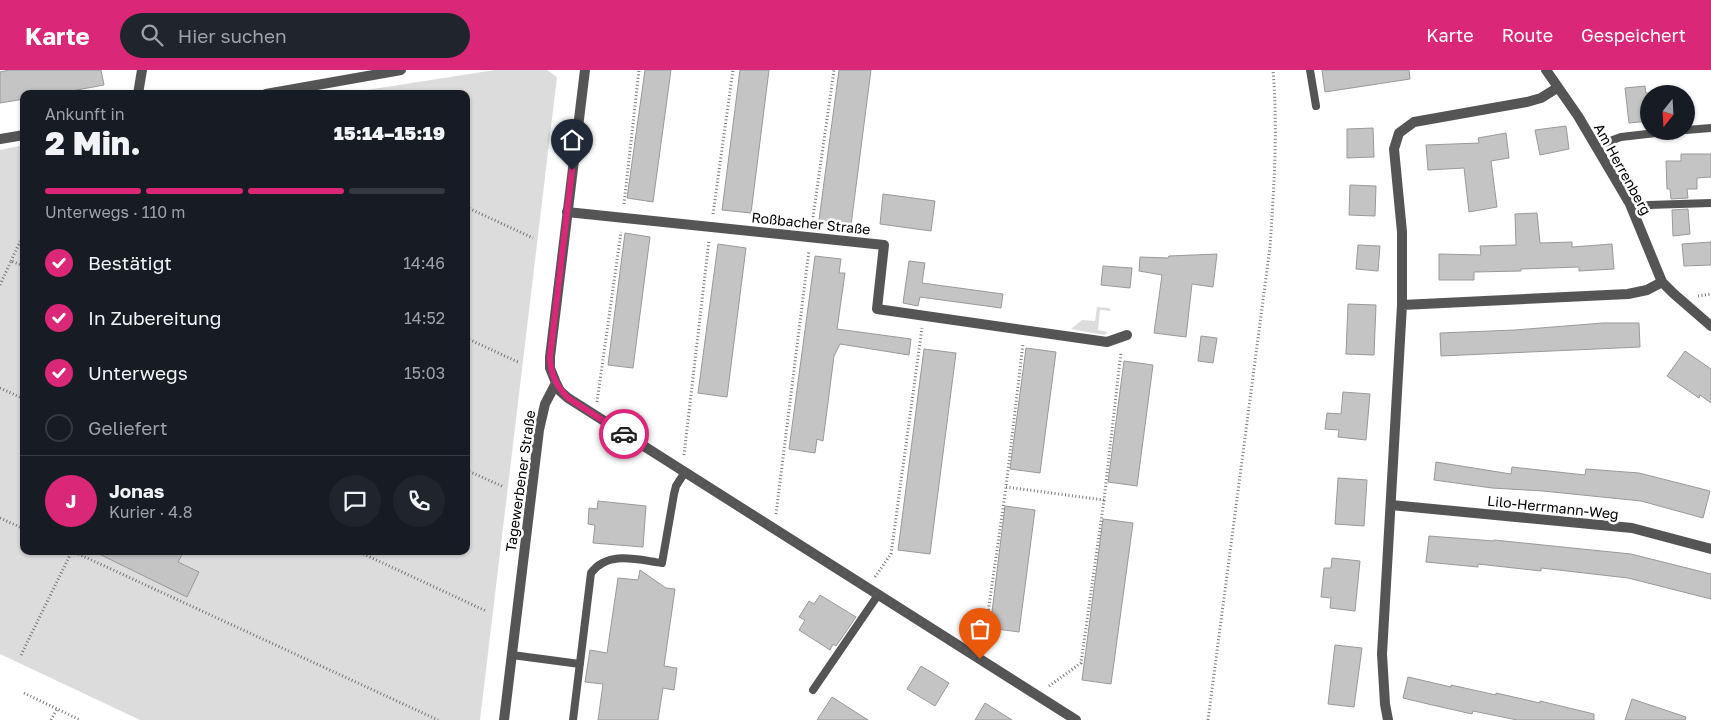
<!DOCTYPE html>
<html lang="de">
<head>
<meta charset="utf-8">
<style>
  :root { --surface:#171b24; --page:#20242c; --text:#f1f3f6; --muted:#9ea1a6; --line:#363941; --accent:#db2777 }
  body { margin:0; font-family:"Golos Text",sans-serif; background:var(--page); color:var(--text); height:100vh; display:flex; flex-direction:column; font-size:19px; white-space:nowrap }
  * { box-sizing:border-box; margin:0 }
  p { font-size:16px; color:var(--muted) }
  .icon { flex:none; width:28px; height:28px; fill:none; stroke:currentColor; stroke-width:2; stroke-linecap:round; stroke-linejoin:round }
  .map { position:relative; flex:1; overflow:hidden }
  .drawer { position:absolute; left:20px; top:20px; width:450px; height:465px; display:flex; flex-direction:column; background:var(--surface); border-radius:10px; box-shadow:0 1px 4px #0004 }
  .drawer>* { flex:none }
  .needle { width:32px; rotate:198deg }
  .tools { position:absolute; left:1640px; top:15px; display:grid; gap:10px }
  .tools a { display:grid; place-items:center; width:55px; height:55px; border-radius:50%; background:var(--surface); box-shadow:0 1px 4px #0004; font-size:25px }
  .pin { position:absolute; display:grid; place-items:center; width:42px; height:42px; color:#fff; margin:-51px -21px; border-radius:50% 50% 50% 0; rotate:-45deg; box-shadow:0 0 5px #0007 }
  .pin .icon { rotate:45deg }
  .courier { position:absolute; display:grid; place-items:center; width:50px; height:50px; margin:-25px; border:4px solid #db2777; border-radius:50%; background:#fff; color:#222; box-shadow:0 1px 6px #0007 }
  .headline em { font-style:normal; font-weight:800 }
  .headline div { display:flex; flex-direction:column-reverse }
  .headline { display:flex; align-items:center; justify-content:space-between; height:85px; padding:0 25px }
  h1 { font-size:32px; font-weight:800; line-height:38px }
  .bar { display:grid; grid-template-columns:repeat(4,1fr); gap:8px 5px; align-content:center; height:60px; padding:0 25px }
  .bar i { height:6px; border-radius:4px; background:var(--line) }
  .bar .current { background:var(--accent) }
  .bar p { grid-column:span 4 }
  .line { display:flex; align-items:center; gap:12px; padding:0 25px; border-top:1px solid var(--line) }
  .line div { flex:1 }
  .round { display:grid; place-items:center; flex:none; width:52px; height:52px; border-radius:26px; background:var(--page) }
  ol { padding:0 25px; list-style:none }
  li { display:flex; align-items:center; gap:15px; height:55px }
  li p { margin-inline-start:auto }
  li .icon { padding:5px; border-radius:50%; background:var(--accent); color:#fff; stroke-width:4 }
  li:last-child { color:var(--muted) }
  li i { width:28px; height:28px; border:2px solid var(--line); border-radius:50% }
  header { display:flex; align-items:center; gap:30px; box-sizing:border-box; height:70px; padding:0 25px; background:var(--accent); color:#fff }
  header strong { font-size:24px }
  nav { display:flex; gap:28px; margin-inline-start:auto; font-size:18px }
  .search { width:350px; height:45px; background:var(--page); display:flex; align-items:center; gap:12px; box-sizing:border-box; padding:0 18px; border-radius:28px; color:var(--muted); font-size:19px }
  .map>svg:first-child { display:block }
</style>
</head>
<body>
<header>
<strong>Karte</strong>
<div class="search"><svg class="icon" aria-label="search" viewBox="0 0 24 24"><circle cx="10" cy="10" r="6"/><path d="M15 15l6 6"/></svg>Hier suchen</div>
<nav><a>Karte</a><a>Route</a><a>Gespeichert</a></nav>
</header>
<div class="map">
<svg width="1711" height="650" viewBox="0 0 1711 650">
  <rect width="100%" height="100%" fill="#fff"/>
  <path fill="#dcdcdc" d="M495,0H547L557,7L480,650H140L0,584V80L24,75V481H466V24H341Z
    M1097,237L1109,238L1111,241L1100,240L1098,260L1108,262L1104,265L1071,259L1082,250L1095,251Z"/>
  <path fill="#c4c4c4" stroke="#999" d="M9,0H101L104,15L55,24H24V29L0,33V2Z
    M645,0H671L653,132L627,128Z
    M740,0H769L751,143L722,140Z
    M839,0H871L851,155L819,150Z
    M1322,0H1409L1410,9L1325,22Z
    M1645,16L1646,23H1649V51L1629,53L1625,18Z
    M1566,56L1569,79L1540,85L1535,60Z
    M1373,58L1374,87L1347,88V59Z
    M1506,63L1509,88L1491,91L1497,137L1469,142L1464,98L1428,100L1426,75L1479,73L1478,68Z
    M1681,84H1711V107L1697,108V119H1687L1688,128L1671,129L1670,119H1667L1666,91H1681Z
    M1350,115L1376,116L1375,146L1349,145Z
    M883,124L935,131L931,161L880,154Z
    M1688,139L1690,164L1673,166L1672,140Z
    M1537,143L1540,173L1572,172V177L1612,174L1614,199L1579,201V197L1521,199V201L1474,202V210H1439V184L1481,185L1480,176L1516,175L1515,144Z
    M625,163L650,167L633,298L608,295Z
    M1711,172V195L1684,196L1682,174Z
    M718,174L746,178L727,327L698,323Z
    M1358,175L1380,176L1378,201L1356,199Z
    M1217,184L1213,217L1192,214L1186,267L1154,263L1162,205L1139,201L1140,187L1168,188L1169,186Z
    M815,186L841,189L839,203H845L837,259L911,269L909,285L840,274L834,286L823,371L817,369L815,383L789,379Z
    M909,191L925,193L922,213L1003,224L1001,238L920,227L918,236L903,233Z
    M1103,196L1132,198L1130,218L1101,215Z
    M1348,234L1376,235L1374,285L1346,284Z
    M1603,253H1639L1640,277L1441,286L1440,263L1515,260Z
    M1201,266L1217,268L1213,293L1198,291Z
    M1026,278L1056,282L1040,403L1010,399Z
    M924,279L956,283L930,484L898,480Z
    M1685,281L1711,299V333L1700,325L1699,328L1667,306Z
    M1124,291L1153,295L1137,416L1108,412Z
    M1343,322L1370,324L1366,370L1338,367L1339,360L1325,359L1327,343L1341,344Z
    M1436,392L1511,404L1512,397L1585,405L1586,399L1639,403L1710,421L1703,448L1641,431L1543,421L1492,418L1434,410Z
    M1338,408L1367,410L1364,456L1335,454Z
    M598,431L646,436L643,477L593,473L595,455L588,454L589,438L597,439Z
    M1005,436L1035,440L1019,562L990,558Z
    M1103,449L1133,453L1111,614L1082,610Z
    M1429,466L1494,471V470L1631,484L1711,504V529L1628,508L1541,498V501L1478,494V497L1426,492Z
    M93,481H184L178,492L199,502L187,527Z
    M1332,488L1360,491L1355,541L1330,538L1331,528L1321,527L1324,498H1331Z
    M640,500L666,518L675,519L664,596L677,598L674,620L663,618L658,650H598L603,614L585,612L590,580L607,583L618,508L638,510Z
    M820,525L856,547L836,576L833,574L830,580L799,560L805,550L799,547L809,531L814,534Z
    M1335,575L1362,578L1354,637L1328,634Z
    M921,596L949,613L935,636L907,619Z
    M1408,607L1451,617V615L1496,625V623L1540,633V631L1594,644V650H1517L1473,641L1472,644L1428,634L1403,628Z
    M832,627L868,650H817Z
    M1632,629L1686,647L1685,650H1625Z
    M985,633L1012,650H975Z"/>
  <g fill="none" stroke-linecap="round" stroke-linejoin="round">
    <path stroke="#777" stroke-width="3" stroke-dasharray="1 2.5" stroke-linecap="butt" d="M624,134L639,0
      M466,137L533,168
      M713,144L733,0
      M812,154L834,0
      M11,191L24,163
      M0,215L11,191L24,196
      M1698,226L1711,224
      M466,268L518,292
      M0,318L24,329
      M597,332L621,162
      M684,385L709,170
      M466,400L504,417
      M1006,417L1104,430L1121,282
      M776,444L809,180
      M0,448L24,459
      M72,481L438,650
      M357,481L486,541
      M875,507L891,484L922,258
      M974,570L986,557L1006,417L1023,274
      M21,585L72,481
      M1049,616L1081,593L1104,430
      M24,623L80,650
      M51,650L57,639
      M1208,650L1270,177C1274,118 1278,59 1273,0"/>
    <path stroke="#555" stroke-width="8" d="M1310,0L1316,36
      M1686,60L1711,58
      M1596,76L1621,67L1673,61
      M1633,140L1648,135L1711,133
      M512,585L580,594
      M813,620L878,525
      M573,650L591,503C608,480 638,490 662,493L674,424L676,416L685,402"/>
    <path stroke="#555" stroke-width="10" d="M1546,0L1578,46L1630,134L1662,212L1673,223L1711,256
      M138,24L142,0
      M567,142L884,175L877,239L1107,272L1127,265
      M1402,235L1628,224L1647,220L1662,212
      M1391,435L1632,458L1711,479
      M1388,650L1385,634L1382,584L1402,235V162L1394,79L1399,63L1414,52L1527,32L1541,28L1557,18"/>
    <path stroke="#555" stroke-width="10" d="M266,24L401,0
      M0,69L24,65
      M556,313L560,321L568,328L1076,650
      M504,650L539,360L545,334L556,313L550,298V287L585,0"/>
  </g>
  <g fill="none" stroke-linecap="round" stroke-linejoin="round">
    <path stroke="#595959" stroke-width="5" stroke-dasharray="0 9" d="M624,364L980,589"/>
    <path stroke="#db2777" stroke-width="6" d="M572,100L550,287C550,303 556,316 568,328L624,364"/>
  </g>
  <g text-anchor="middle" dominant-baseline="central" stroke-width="5" stroke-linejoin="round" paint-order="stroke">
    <g font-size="14" fill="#000" stroke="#fff">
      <text transform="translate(1623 99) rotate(61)">Am Herrenberg</text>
      <text transform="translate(811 153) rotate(6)">Roßbacher Straße</text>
      <text transform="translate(520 411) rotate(-82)">Tagewerbener Straße</text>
      <text transform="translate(1553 437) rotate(6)">Lilo-Herrmann-Weg</text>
    </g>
  </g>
</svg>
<div class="tools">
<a><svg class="needle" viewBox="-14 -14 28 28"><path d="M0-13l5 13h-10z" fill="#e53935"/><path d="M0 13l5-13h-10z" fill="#9ea1a6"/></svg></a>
</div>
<div class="pin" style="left:980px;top:589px;background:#ea580c"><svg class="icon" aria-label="bag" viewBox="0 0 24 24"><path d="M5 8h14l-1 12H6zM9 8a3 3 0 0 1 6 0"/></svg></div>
<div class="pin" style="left:572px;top:100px;background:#1f2937"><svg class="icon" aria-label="home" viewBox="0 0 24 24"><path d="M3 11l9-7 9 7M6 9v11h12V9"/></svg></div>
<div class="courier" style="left:624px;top:364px"><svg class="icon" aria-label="car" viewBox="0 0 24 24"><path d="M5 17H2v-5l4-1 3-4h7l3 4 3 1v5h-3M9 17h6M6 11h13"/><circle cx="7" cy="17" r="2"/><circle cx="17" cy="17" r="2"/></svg></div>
<section class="drawer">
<div class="headline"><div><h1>2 Min.</h1><p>Ankunft in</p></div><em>15:14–15:19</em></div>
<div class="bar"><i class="current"></i><i class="current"></i><i class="current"></i><i></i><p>Unterwegs · 110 m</p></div>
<ol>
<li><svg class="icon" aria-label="check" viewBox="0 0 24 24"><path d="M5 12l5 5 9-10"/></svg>Bestätigt<p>14:46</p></li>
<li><svg class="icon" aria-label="check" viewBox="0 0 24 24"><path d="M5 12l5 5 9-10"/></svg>In Zubereitung<p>14:52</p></li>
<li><svg class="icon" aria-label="check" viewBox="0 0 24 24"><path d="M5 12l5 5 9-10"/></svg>Unterwegs<p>15:03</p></li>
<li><i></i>Geliefert</li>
</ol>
<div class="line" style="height:90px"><b class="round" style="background:var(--accent);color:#fff">J</b><div><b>Jonas</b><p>Kurier · 4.8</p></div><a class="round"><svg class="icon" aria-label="chat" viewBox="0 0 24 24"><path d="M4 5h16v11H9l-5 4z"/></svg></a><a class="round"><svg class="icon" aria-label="phone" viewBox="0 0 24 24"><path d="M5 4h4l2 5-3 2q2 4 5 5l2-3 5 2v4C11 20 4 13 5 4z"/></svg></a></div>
</section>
</div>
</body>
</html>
